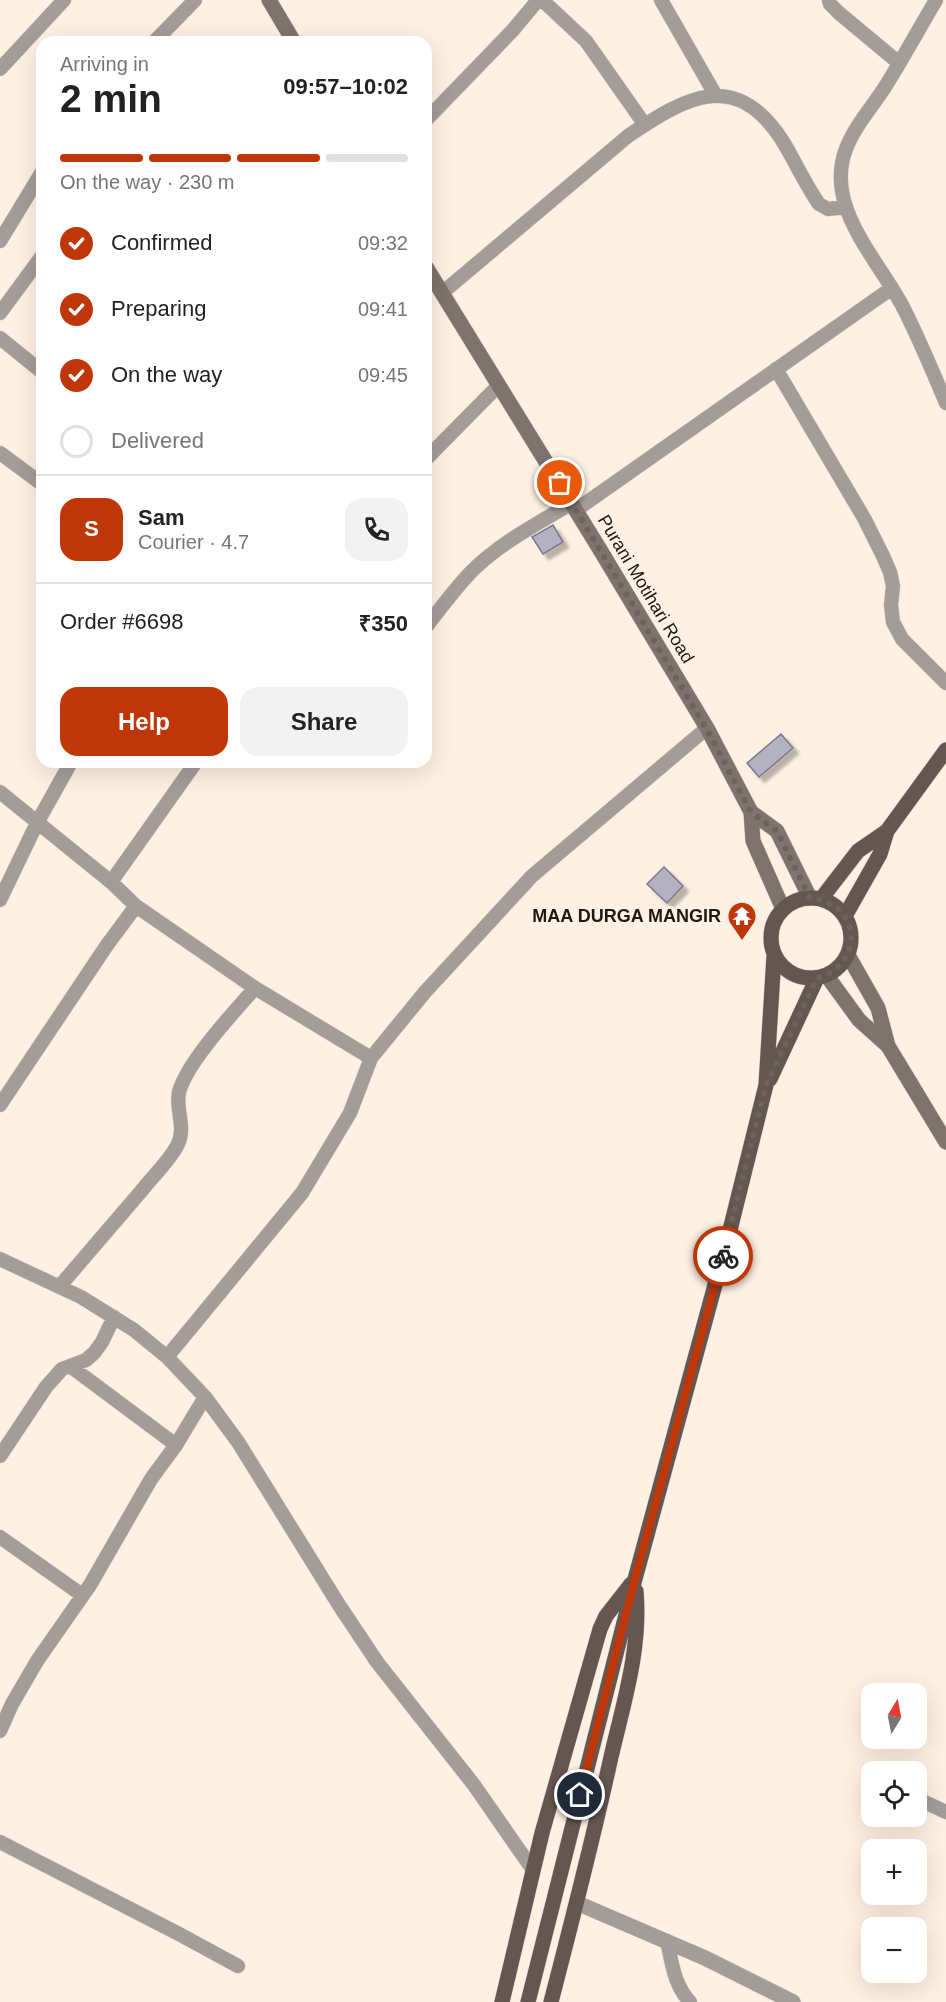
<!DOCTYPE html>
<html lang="en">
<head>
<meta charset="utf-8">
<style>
  :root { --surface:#fff; --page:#f2f2f2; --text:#222; --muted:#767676; --line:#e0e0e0; --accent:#bf3608 }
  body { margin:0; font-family:Helvetica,sans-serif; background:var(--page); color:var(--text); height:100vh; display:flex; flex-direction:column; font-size:22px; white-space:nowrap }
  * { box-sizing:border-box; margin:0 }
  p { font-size:20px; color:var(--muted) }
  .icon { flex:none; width:33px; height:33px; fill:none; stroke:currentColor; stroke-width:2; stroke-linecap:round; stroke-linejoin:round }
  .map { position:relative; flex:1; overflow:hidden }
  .drawer { position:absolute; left:36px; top:36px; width:396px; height:732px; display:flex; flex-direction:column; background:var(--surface); border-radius:18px; box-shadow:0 6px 24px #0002 }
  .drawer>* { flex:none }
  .needle { width:39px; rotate:10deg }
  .tools { position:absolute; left:861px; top:1683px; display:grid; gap:12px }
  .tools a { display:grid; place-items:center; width:66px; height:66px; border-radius:12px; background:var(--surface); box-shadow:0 6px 24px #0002; font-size:30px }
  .pin { position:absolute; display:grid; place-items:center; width:51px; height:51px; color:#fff; margin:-26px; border:3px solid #fff; border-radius:50%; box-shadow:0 2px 6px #0007 }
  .courier { position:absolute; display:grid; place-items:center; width:60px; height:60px; margin:-30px; border:4px solid #bf3608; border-radius:50%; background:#fff; color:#222; box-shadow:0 2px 8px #0007 }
  .head em { font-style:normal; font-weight:700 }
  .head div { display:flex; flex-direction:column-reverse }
  .head { display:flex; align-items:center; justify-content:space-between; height:102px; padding:0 24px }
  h1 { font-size:39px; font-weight:700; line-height:45px }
  .bar { display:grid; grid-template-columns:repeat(4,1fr); gap:9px 6px; align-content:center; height:72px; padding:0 24px }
  .bar i { height:8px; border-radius:4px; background:var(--line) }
  .bar .on { background:var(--accent) }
  .bar p { grid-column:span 4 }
  .line { display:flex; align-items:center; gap:15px; padding:0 24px; border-top:2px solid var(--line) }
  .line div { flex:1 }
  .round { display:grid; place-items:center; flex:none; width:63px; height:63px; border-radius:18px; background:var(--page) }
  ol { padding:0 24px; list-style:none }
  li { display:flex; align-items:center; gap:18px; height:66px }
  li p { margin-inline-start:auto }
  li .icon { padding:6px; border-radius:50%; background:var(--accent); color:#fff; stroke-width:4 }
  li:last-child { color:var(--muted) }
  li i { width:33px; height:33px; border:3px solid var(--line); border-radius:50% }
  .cta { display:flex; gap:12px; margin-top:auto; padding:12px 24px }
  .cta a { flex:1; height:69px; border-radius:18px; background:var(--accent); color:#fff; font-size:24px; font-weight:700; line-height:69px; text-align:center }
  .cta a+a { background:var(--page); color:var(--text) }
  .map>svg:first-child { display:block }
</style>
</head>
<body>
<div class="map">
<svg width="946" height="2002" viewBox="0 0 946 2002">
  <defs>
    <filter id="shadow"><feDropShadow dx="5.5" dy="5.5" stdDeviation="1.5" flood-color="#0004"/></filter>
  </defs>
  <rect width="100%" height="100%" fill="#fef0e2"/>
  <path fill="#b3b1c2" stroke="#7b7989" stroke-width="1.5" filter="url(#shadow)" d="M553,525L563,542L543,554L532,537Z
    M781,734L793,748L759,777L747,763Z
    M664,867L683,886L667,903L647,884Z"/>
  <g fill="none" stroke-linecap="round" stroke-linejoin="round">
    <g stroke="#dacec1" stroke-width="15">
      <path id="minor" d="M542,0L586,41L645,125
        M661,0L716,96
        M829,0L830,4L839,13L899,63
        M936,0C919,29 903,58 885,87C872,107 854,127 846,149C823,208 881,262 905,311C920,341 933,372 946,403
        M154,42L195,0
        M0,69L64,0
        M426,120L513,30L538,0
        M0,241L42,172
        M442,293L628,136C686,97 735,68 782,140C795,161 805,184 819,204L828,209L846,207
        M0,313L42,256
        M0,338L42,372
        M776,369L864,518L883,556L890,572L893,586L891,605L893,622L902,639L946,683
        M0,453L42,484
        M426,459L499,385
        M576,510L892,288
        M426,627C440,609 454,590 470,573C498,544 537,524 572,503
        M0,792L111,882L136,906L255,988L371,1058
        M111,882L196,762
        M0,900L37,823L71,762
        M0,1105L107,945L136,906
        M0,1259L81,1297L134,1330L167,1357L205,1397L238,1442L339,1605L377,1662L474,1785L533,1870
        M59,1287C87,1254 115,1222 143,1189C154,1175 169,1161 177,1146C187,1128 175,1110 179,1092C187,1062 234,1012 255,988
        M167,1357L302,1193L350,1113L371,1058L425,992L532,876L707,728
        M70,1366L176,1445
        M0,1456L46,1387L62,1369L86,1360L94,1353L102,1342L114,1317
        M0,1537L82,1595
        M0,1731L12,1704L37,1661L90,1585L151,1479L176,1445L205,1397
        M916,1798L946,1812
        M0,1842L179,1934L238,1966
        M667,1941C672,1963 674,1985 690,2002"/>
    </g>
    <g stroke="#dacec1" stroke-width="16">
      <path id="tertiary" d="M577,1903L705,1958L793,2002"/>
    </g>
    <g stroke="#dacec1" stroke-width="16">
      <path id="secondary" d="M269,0L294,42
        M426,267L599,548L707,728L751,812L777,831L810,898
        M751,812L753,841L783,909
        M848,955L878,1008L888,1046L946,1142
        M827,976L859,1020L888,1046"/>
    </g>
    <g stroke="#dacec1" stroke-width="16">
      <path id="primary" d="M771 938a40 40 0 1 1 80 0a40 40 0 1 1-80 0Z
        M821,899L858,851L887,831
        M845,916L880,854L887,831L946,750
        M770,1079L817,978
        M502,2002L542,1833L600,1629L606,1616L631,1584
        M528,2002L635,1579L731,1226L766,1085L774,956
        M551,2002C572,1921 593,1839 611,1757C624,1701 641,1649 636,1591"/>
    </g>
    <use href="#minor" stroke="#a49c99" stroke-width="14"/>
    <use href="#tertiary" stroke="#a49c99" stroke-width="15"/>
    <use href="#secondary" stroke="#7f736e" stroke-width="15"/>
    <use href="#primary" stroke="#645650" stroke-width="15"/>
  </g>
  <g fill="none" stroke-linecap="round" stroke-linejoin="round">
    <path stroke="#6c645c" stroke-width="6" stroke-dasharray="0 10.8" d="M560,483L706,728L751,812L777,831L810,898C861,902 866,964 817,978L766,1085L723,1256"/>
    <path stroke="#bf3608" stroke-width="8" d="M580,1795L635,1579L723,1256"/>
  </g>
  <defs>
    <g id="temple-pin" transform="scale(1.5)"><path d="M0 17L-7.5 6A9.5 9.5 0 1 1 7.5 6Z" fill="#bf3608" stroke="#fef0e2"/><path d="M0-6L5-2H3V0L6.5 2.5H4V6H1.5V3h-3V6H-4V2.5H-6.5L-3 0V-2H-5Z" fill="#fff"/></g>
  </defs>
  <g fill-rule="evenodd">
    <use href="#temple-pin" x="742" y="916"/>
  </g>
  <g text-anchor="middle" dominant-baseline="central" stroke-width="6" stroke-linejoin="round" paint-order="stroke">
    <g font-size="18" fill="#1e1914" stroke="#fef0e2">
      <text transform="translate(646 589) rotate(59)">Purani Motihari Road</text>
    </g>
    <g font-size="18" font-weight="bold" fill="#1e1914" stroke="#fef0e2" text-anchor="end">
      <text x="721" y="916">MAA DURGA MANGIR</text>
    </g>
  </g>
</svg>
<div class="tools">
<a><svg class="needle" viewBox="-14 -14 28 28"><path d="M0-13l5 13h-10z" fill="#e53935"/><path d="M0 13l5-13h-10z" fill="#767676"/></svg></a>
<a><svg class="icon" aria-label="locate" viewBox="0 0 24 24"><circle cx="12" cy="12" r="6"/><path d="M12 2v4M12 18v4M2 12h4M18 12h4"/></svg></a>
<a>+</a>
<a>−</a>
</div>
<div class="pin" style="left:560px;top:483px;background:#ea580c"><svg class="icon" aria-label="bag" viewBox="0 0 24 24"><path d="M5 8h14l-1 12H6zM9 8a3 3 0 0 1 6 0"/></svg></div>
<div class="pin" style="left:580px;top:1795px;background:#1f2937"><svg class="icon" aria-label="home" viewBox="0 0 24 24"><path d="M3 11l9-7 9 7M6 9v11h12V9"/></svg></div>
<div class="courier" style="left:723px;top:1256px"><svg class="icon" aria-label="bike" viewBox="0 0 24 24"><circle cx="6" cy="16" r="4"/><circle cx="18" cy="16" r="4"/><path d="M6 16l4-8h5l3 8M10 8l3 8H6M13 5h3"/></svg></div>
<section class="drawer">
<div class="head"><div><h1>2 min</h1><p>Arriving in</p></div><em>09:57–10:02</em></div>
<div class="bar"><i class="on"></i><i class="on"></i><i class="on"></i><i></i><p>On the way · 230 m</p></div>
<ol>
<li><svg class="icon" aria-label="check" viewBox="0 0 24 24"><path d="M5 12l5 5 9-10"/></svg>Confirmed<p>09:32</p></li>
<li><svg class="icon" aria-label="check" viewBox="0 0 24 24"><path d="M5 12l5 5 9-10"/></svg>Preparing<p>09:41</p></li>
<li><svg class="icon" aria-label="check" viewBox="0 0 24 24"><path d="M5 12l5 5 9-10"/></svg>On the way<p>09:45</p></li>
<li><i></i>Delivered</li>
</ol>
<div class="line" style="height:108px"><b class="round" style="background:var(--accent);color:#fff">S</b><div><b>Sam</b><p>Courier · 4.7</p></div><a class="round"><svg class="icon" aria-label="phone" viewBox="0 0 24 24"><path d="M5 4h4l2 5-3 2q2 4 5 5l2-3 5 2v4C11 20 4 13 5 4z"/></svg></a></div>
<div class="line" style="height:78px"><div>Order #6698</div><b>₹350</b></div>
<div class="cta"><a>Help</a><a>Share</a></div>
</section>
</div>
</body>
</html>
